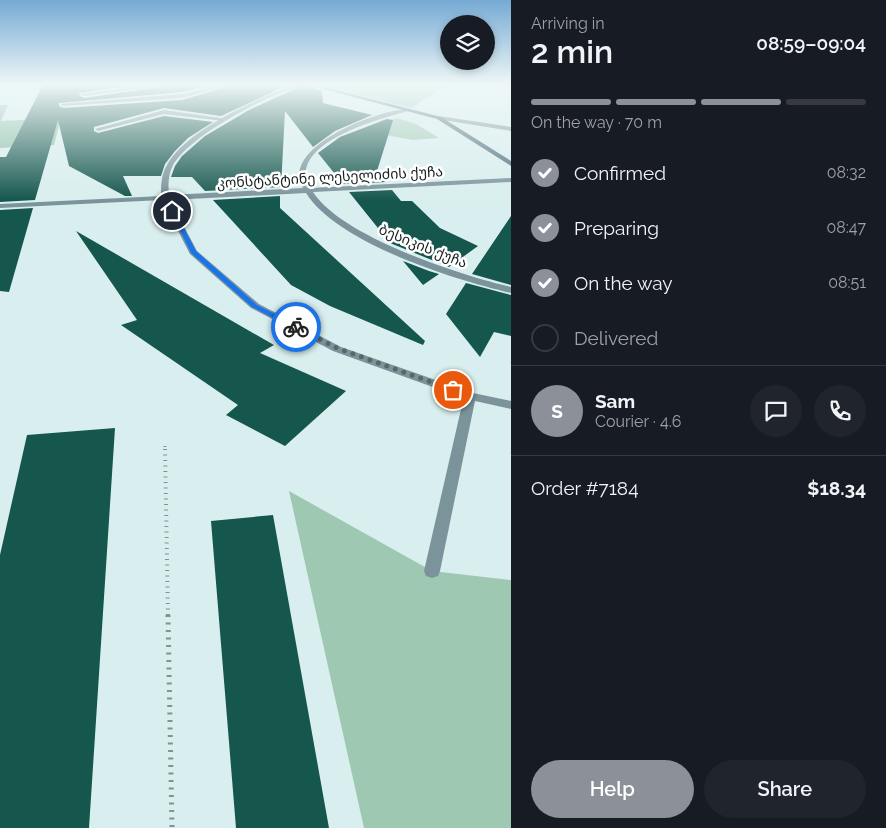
<!DOCTYPE html>
<html lang="en">
<head>
<meta charset="utf-8">
<style>
  :root { --surface:#171b24; --page:#20242c; --text:#f1f3f6; --muted:#9ea1a6; --line:#363941; --accent:#8c9099 }
  body { margin:0; font-family:Raleway,"Noto Sans Georgian",sans-serif; background:var(--page); color:var(--text); height:100vh; display:flex; flex-direction:column; font-size:19px; white-space:nowrap }
  * { box-sizing:border-box; margin:0 }
  p { font-size:16px; color:var(--muted) }
  .icon { flex:none; width:28px; height:28px; fill:none; stroke:currentColor; stroke-width:2; stroke-linecap:round; stroke-linejoin:round }
  .map { position:relative; flex:1; overflow:hidden }
  .sheet { display:flex; flex-direction:column; background:var(--surface); width:375px }
  .sheet>* { flex:none }
  .controls { position:absolute; left:440px; top:15px; display:grid; gap:10px }
  .controls a { display:grid; place-items:center; width:55px; height:55px; border-radius:50%; background:var(--surface); box-shadow:0 2px 8px #0003; font-size:25px }
  .pin { position:absolute; display:grid; place-items:center; width:42px; height:42px; color:#fff; margin:-21px; border:2px solid #fff; border-radius:50%; box-shadow:0 1px 5px #0007 }
  .courier { position:absolute; display:grid; place-items:center; width:50px; height:50px; margin:-25px; border:4px solid #1a73e8; border-radius:50%; background:#fff; color:#222; box-shadow:0 1px 6px #0007 }
  .overview em { font-style:normal; font-weight:600 }
  .overview div { display:flex; flex-direction:column-reverse }
  .overview { display:flex; align-items:center; justify-content:space-between; height:85px; padding:0 20px }
  h1 { font-size:32px; font-weight:600; line-height:38px }
  .bar { display:grid; grid-template-columns:repeat(4,1fr); gap:8px 5px; align-content:center; height:60px; padding:0 20px }
  .bar i { height:6px; border-radius:4px; background:var(--line) }
  .bar .on { background:var(--accent) }
  .bar p { grid-column:span 4 }
  .line { display:flex; align-items:center; gap:12px; padding:0 20px; border-top:1px solid var(--line) }
  .line div { flex:1 }
  .round { display:grid; place-items:center; flex:none; width:52px; height:52px; border-radius:26px; background:var(--page) }
  ol { padding:0 20px; list-style:none }
  li { display:flex; align-items:center; gap:15px; height:55px }
  li p { margin-inline-start:auto }
  li .icon { padding:5px; border-radius:50%; background:var(--accent); color:#fff; stroke-width:4 }
  li:last-child { color:var(--muted) }
  li i { width:28px; height:28px; border:2px solid var(--line); border-radius:50% }
  .primary-button { display:flex; gap:10px; margin-top:auto; padding:10px 20px }
  .primary-button a { flex:1; height:58px; border-radius:30px; background:var(--accent); color:#fff; font-size:20px; font-weight:600; line-height:58px; text-align:center }
  .primary-button a+a { background:var(--page); color:var(--text) }
  main { display:flex; flex:1; min-height:0 }
  .map>svg:first-child { display:block }
</style>
</head>
<body>
<main>
<div class="map">
<svg width="511" height="828" viewBox="0 0 511 828">
  <rect width="100%" height="100%" fill="#d9eeee"/>
  <path fill="#9fc8b3" d="M319,85H447L411,108Z
    M397,118L416,124L439,138L413,140L359,130Z
    M289,491L432,571L511,580V828H364Z"/>
  <path fill="#88bba1" d="M0,105H8L1,121L61,118L54,145L0,148Z"/>
  <path fill="#15564d" d="M43,85H135L79,93L80,96L84,98L172,85H211L182,92L59,103V106L63,108L182,100L232,85H288L221,116L164,108L94,127V131L98,133L164,116L213,122L188,138L175,151L165,164L161,176H123L132,196H125L69,166L58,120L35,200L0,202V157H6Z
    M303,85L322,91L323,103L372,115L335,131L313,147L285,111L281,187L205,191L192,177H171L175,166L182,156L205,136L249,110Z
    M387,119L393,120L377,171L386,182L343,184L318,153L340,137Z
    M392,190L401,201H412L440,228L478,246L449,267L390,243L349,192Z
    M280,196V208L425,341L423,345L330,306L291,285L213,200Z
    M33,208L9,292L0,291V210Z
    M511,216V285L472,274Z
    M76,231L274,345L260,353L346,391L285,446L226,415L238,405L121,325L137,320Z
    M403,261L429,271L439,274L423,285Z
    M466,283L511,295V336L494,332L480,357L446,314Z
    M115,428L89,828H0V555L27,435Z
    M273,515L329,828H236L211,521Z"/>
  <g fill="none" stroke-linecap="round" stroke-linejoin="round">
    <path stroke="#829292" stroke-width="3" stroke-dasharray="1 4" stroke-linecap="butt" d="M165,446V451"/>
    <path stroke="#829292" stroke-width="4" stroke-dasharray="1 4.5" stroke-linecap="butt" d="M165,449L168,616"/>
    <path stroke="#829292" stroke-width="5" stroke-dasharray="2 5.5" stroke-linecap="butt" d="M168,615L172,828"/>
    <path fill="#7b939b" fill-rule="evenodd" d="M152,85H170L84,96L81,94Z
      M221,85H230L182,98L63,106L60,104L182,94Z
      M164,110L227,119L224,121L164,114L98,131L95,129Z
      M470,392L476,396L440,571L438,576L432,578L426,576L424,571L464,396Z"/>
    <path fill="#7b939b" fill-rule="evenodd" d="M294,85H301C292,90 282,92 273,96C245,108 188,139 173,165C168,175 168,185 169,195L303,188C279,147 379,109 409,109V111C380,118 285,144 310,188L511,178V182L313,192C342,237 460,275 511,287V293C455,280 337,243 306,193L170,200L197,251L259,304L341,347L473,393L511,401V409L466,399L333,351L251,308L190,254L162,200L0,208V204L161,196C161,185 161,175 167,165C185,131 258,98 294,85Z"/>
    <path fill="#7b939b" fill-rule="evenodd" d="M439,116L511,127V131L437,119Z"/>
    <path fill="#466a75" fill-rule="evenodd" d="M308,85H317L441,117L511,161V166L437,119Z"/>
  </g>
  <linearGradient id="sky" x2="0" y2="1"><stop stop-color="#76aad4"/><stop offset="0.42" stop-color="#eef7f7"/><stop offset="1" stop-color="#eef7f7" stop-opacity="0"/></linearGradient>
  <rect width="511" height="201" fill="url(#sky)"/>
  <path fill="#1a73e8" d="M170,210L175,211L196,251L257,305L299,326V329H294L252,307L191,253Z"/>
  <g fill="none" stroke-linecap="round" stroke-linejoin="round">
    <path stroke="#5a6767" stroke-width="5" stroke-dasharray="0 9" d="M296,327L337,348L453,390"/>
  </g>
  <g text-anchor="middle" dominant-baseline="central" stroke-width="5" stroke-linejoin="round" paint-order="stroke">
    <g font-size="14" fill="#161e1e" stroke="#fff">
      <text transform="translate(330 177) rotate(-3)">კონსტანტინე ლესელიძის ქუჩა</text>
      <text transform="translate(423 246) rotate(22)">ბესიკის ქუჩა</text>
    </g>
  </g>
</svg>
<div class="controls">
<a><svg class="icon" aria-label="layers" viewBox="0 0 24 24"><path d="M12 4l9 5-9 5-9-5zM3 14l9 5 9-5"/></svg></a>
</div>
<div class="pin" style="left:453px;top:390px;background:#ea580c"><svg class="icon" aria-label="bag" viewBox="0 0 24 24"><path d="M5 8h14l-1 12H6zM9 8a3 3 0 0 1 6 0"/></svg></div>
<div class="pin" style="left:172px;top:211px;background:#1f2937"><svg class="icon" aria-label="home" viewBox="0 0 24 24"><path d="M3 11l9-7 9 7M6 9v11h12V9"/></svg></div>
<div class="courier" style="left:296px;top:327px"><svg class="icon" aria-label="bike" viewBox="0 0 24 24"><circle cx="6" cy="16" r="4"/><circle cx="18" cy="16" r="4"/><path d="M6 16l4-8h5l3 8M10 8l3 8H6M13 5h3"/></svg></div>
</div>
<section class="sheet">
<div class="overview"><div><h1>2 min</h1><p>Arriving in</p></div><em>08:59–09:04</em></div>
<div class="bar"><i class="on"></i><i class="on"></i><i class="on"></i><i></i><p>On the way · 70 m</p></div>
<ol>
<li><svg class="icon" aria-label="check" viewBox="0 0 24 24"><path d="M5 12l5 5 9-10"/></svg>Confirmed<p>08:32</p></li>
<li><svg class="icon" aria-label="check" viewBox="0 0 24 24"><path d="M5 12l5 5 9-10"/></svg>Preparing<p>08:47</p></li>
<li><svg class="icon" aria-label="check" viewBox="0 0 24 24"><path d="M5 12l5 5 9-10"/></svg>On the way<p>08:51</p></li>
<li><i></i>Delivered</li>
</ol>
<div class="line" style="height:90px"><b class="round" style="background:var(--accent);color:#fff">S</b><div><b>Sam</b><p>Courier · 4.6</p></div><a class="round"><svg class="icon" aria-label="chat" viewBox="0 0 24 24"><path d="M4 5h16v11H9l-5 4z"/></svg></a><a class="round"><svg class="icon" aria-label="phone" viewBox="0 0 24 24"><path d="M5 4h4l2 5-3 2q2 4 5 5l2-3 5 2v4C11 20 4 13 5 4z"/></svg></a></div>
<div class="line" style="height:65px"><div>Order #7184</div><b>$18.34</b></div>
<div class="primary-button"><a>Help</a><a>Share</a></div>
</section>
</main>
</body>
</html>
